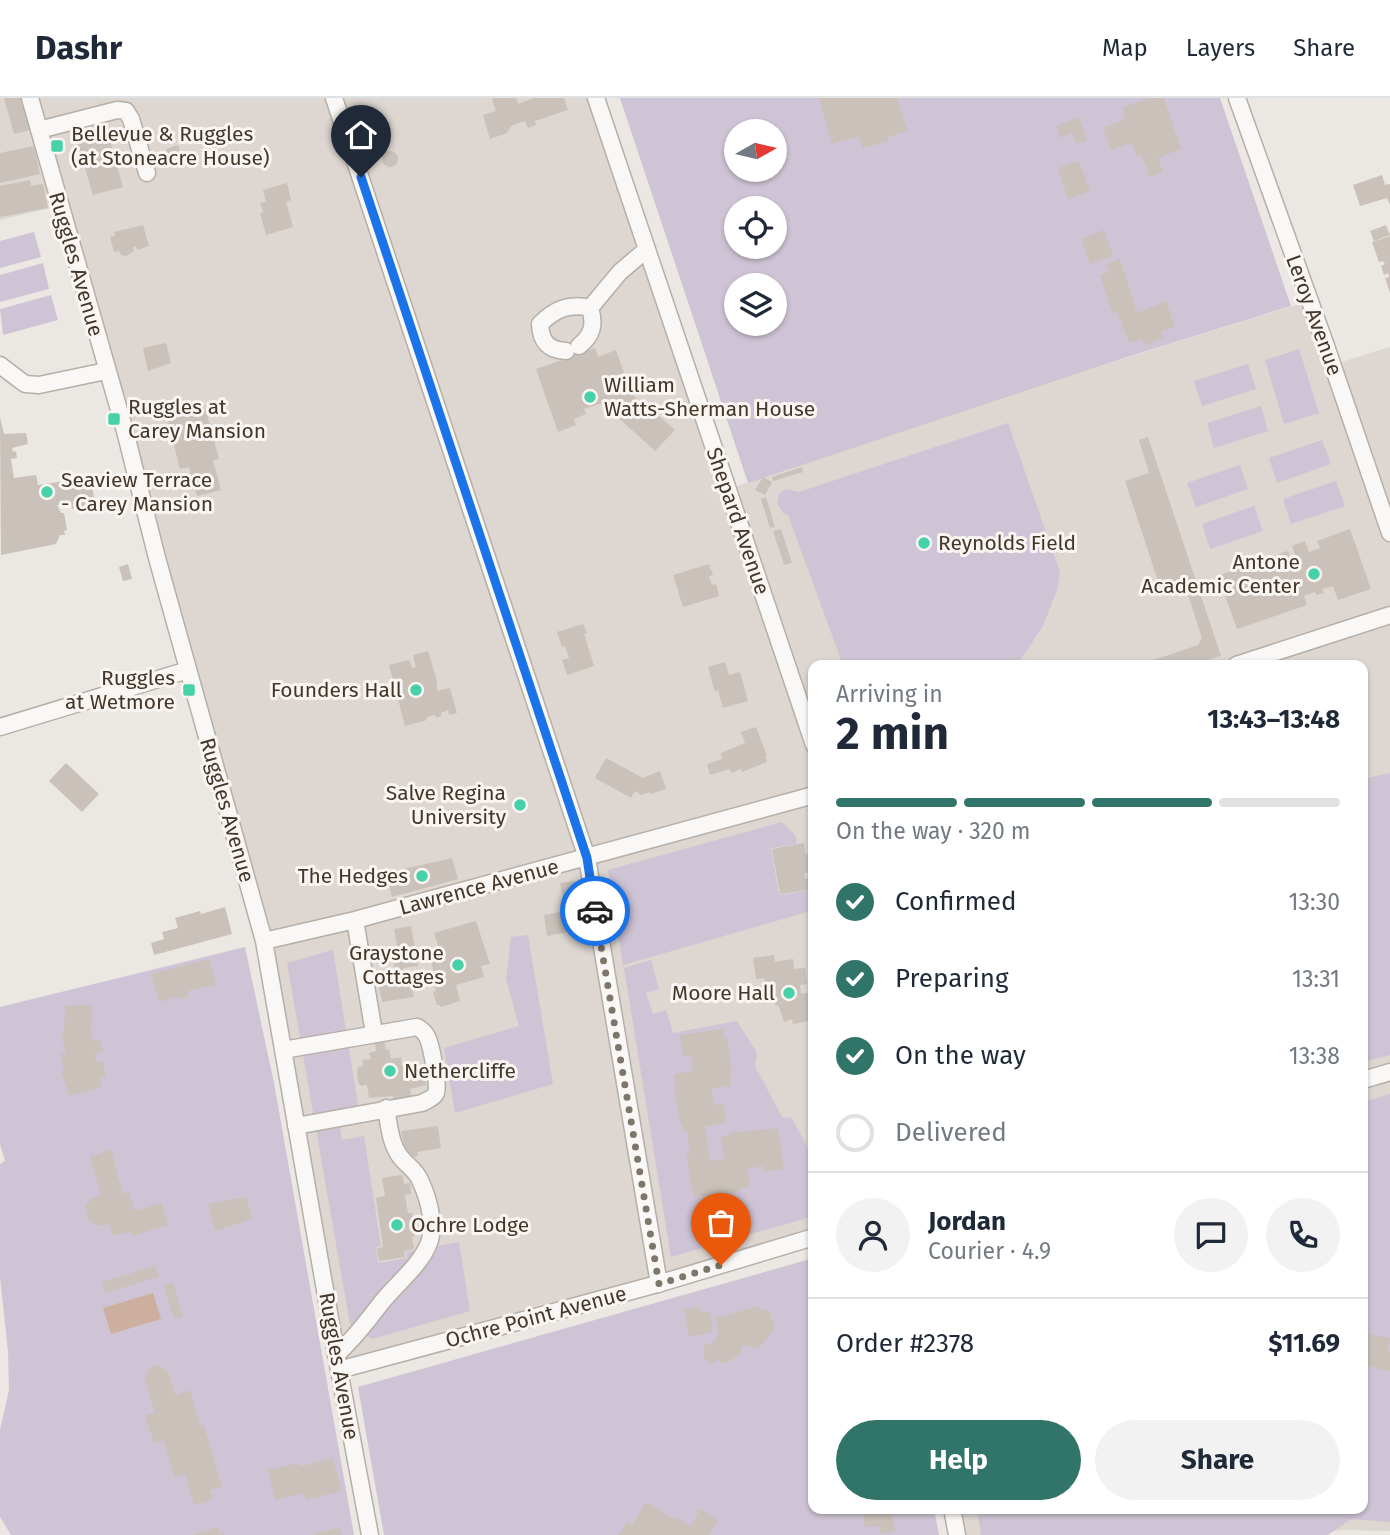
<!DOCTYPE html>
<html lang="en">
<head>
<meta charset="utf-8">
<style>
  :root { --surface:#fff; --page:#f2f2f3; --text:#1f2937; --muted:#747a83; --line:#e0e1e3; --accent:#31756a }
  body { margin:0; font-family:"Fira Sans",sans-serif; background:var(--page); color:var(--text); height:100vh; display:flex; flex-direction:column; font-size:26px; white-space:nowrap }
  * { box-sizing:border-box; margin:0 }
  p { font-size:23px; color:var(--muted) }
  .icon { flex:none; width:38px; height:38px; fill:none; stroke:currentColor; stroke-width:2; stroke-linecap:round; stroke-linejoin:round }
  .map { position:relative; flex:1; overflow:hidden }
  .details { position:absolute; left:808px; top:562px; width:560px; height:854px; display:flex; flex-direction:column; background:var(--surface); border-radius:14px; box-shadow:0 2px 5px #0004 }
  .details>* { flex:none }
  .needle { width:46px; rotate:82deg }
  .controls { position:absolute; left:724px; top:21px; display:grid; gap:14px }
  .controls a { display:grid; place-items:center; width:63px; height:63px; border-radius:50%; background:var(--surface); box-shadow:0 2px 5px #0004; font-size:35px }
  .pin { position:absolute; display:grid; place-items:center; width:60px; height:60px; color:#fff; margin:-72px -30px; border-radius:50% 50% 50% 0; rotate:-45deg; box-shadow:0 0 7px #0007 }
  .pin .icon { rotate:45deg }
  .courier { position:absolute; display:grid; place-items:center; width:70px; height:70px; margin:-35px; border:5px solid #1a73e8; border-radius:50%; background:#fff; color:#222; box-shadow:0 2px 9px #0007 }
  .head em { font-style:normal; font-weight:700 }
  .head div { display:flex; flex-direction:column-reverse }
  .head { display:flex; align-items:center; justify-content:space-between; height:119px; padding:0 28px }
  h1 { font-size:46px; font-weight:700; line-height:52px }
  .bar { display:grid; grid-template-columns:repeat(4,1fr); gap:10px 7px; align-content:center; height:84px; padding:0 28px }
  .bar i { height:9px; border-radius:5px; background:var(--line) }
  .bar .active { background:var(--accent) }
  .bar p { grid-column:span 4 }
  .line { display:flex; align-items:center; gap:18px; padding:0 28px; border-top:2px solid var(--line) }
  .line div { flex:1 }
  .round { display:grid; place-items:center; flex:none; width:74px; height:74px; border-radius:37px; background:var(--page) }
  ol { padding:0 28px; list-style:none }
  li { display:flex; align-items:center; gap:21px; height:77px }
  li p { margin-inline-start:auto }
  li .icon { padding:7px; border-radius:50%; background:var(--accent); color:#fff; stroke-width:4 }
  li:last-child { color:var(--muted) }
  li i { width:38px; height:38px; border:4px solid var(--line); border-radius:50% }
  .action { display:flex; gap:14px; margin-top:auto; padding:14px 28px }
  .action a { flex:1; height:80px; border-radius:42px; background:var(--accent); color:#fff; font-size:28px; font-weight:700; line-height:80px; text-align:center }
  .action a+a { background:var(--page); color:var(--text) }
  header { display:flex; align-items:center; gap:42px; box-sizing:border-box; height:98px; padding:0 35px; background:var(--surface); border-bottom:2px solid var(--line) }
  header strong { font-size:33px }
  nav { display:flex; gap:38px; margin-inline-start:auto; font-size:24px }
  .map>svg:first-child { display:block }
</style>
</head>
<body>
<header>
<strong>Dashr</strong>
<nav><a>Map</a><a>Layers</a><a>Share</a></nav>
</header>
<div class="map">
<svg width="1390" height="1437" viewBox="0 0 1390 1437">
  <rect width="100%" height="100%" fill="#ebe7e3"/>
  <path fill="#ddd6d1" d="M0,0H596L728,391L1033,289L1309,203L1332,267L1390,249V1433L1343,1432L1310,1437H957L952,1411L1363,1410V567H814V1139L339,1272L264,842L54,109L0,122Z"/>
  <path fill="#cfc4d5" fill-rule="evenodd" d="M620,0H1220L1291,208L1121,261L748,385ZM737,33H775V72H737ZM737,110H775V149H737ZM737,187H775V226H737Z
    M34,134L41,159L0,170V143Z
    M43,165L49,191L0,204V177Z
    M51,197L58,222L3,237L0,211Z
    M1299,251L1319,315L1284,326L1265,262Z
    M1248,266L1256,291L1202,308L1194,283Z
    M1261,308L1268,333L1214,350L1207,325Z
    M1008,325L1060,474L1057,492L1043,528L1017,567H843L788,417L783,415L777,406L779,396L786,391L799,394Z
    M1322,342L1331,366L1277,385L1269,360Z
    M1240,367L1248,391L1196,409L1187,385Z
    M1336,383L1345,408L1291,426L1283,401Z
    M1254,408L1263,433L1210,451L1202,426Z
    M1390,675V957L1363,964V681Z
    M782,724L795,737L797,746L771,750L779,797L812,792L814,812L623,867L608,772Z
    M528,837L553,986L455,1015L444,950L519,928L506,881L511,839Z
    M245,849L274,985L354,1437H11L0,1419V1332L9,1292L8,1253L0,1179V1066L5,1063L0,1046V909Z
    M333,852L361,1025L340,1029L342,1042L364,1038L381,1148L376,1149L378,1165L407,1160L406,1154L459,1144L470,1213L372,1241L350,1226L287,865Z
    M651,862L659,891L646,895L653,916L666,912L673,935L737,923L757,955L755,968L782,1019L792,1020L814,1062V1118L671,1159L624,870Z
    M1390,996V1424L1351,1421L1328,1437H981L977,1411L1363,1410V1004Z
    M814,1160V1410L934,1411L939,1437H384L358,1289Z"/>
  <path fill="#ccaf9e" d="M153,1195L161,1221L111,1236L103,1210Z"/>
  <path fill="#c9c1ba" d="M4,0H21L30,32L14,36Z
    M495,0H516L518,6L534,0H564L568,12L535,23L536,27L528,30L525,23L511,28L507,35L490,41L483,17L496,13L492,1Z
    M819,0H897L907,33L888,39L889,43L863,50L859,38L832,46Z
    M1150,0H1164L1181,51L1158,60L1163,74L1150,79L1145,64L1143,65L1141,57L1137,59L1132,45L1111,52L1103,30L1124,22L1123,18L1126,17L1123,9Z
    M1079,19L1087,42L1076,46L1072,35L1060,40L1056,28Z
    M367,23L370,31L360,35L357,27Z
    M106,28L123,89L93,97L77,43L74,44L72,37Z
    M178,47L183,64H180L181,69L175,70L173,66L171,67L166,51Z
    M34,48L40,76L0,85V55Z
    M382 61a8 8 0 1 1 16 0a8 8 0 1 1-16 0Z
    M1079,63L1090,93L1068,101L1058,70Z
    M1382,77L1385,87L1390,86V107L1387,100L1360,108L1353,87Z
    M30,82L31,88L43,86L48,110L0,119V88Z
    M287,85L291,102L286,104L293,129L266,137L260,115L263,114L260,105L266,104L263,92Z
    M143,127L149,148L137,152L136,148L133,149L134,153L126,158L121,157L119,153L114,154L110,139L115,138L114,134Z
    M1386,127L1390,137L1374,143L1370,133Z
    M1104,132L1113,158L1090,166L1081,141Z
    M1390,138V195L1385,180L1389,179L1388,175L1384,177L1381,168L1385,166L1383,163L1379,164L1372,144Z
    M1120,161L1137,215L1166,203L1175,229L1161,234L1163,240L1144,247L1142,241L1129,245L1121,223L1117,214L1113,215L1100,177L1109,174L1106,166Z
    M578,244L582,255L595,250L598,259L616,252L624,275L613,278L619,295L624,289L646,309L652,303L658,309L654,314L675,332L655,353L602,305L584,311L586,316L574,321L576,327L558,334L536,271L568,260L564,248Z
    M166,245L171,265L148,273L143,250Z
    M188,308L189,313L205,309L219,361L213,362L221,392L197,398L189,369L180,371L167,319L179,316L178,310Z
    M0,319L4,336L26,335L28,346L12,350L13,354L16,353L17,360L11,361L14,380L36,377L38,387L91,379L94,400L91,401L92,408L72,411L71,404L57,407L61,415H64L67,432L64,433L65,437H60L56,446L1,457Z
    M1148,339L1221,558L1191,567H1149L1148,564L1198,547L1202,540L1183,481L1160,489L1125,383L1149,375L1139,342Z
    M802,369L803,374L773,383L772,379Z
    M763,379L772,384L765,397L755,392Z
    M766,399L775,429L770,430L761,401Z
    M781,431L792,465L784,467L773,433Z
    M1350,431L1371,491L1338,502L1333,488L1322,491L1324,495L1316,497L1315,494L1304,498L1307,507L1237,531L1218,478L1288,453L1291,462L1296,460L1292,448L1305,443L1309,454L1320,450L1317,443Z
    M128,466L132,481L123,483L119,469Z
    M709,466L713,477L709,478L712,487L716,486L719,498L683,509L673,477Z
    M583,526L587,535L584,536L594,568L567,577L562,562L569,560L565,548L562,549L557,534Z
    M428,553L437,583V593L450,590L457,615L449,617L448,612L441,615V618L436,620L435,617L427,619V622L405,628L389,567L409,562L412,570L416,569L413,557Z
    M725,564L729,577L740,574L748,603L723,610L718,592L715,594L708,569Z
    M756,629L767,658L765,659L767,664L742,674L741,671L731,675L730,671L710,677L707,666L722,661L721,655L745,645L741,634Z
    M606,660L643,680L660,673L666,691L651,696L650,694L641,697L635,693L631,700L595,680Z
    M66,665L99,696L82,714L49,683Z
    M804,745L805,756L810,755L809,748L814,747V774L804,775L805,781L812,779L814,791L780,796L772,751Z
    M452,760L458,781L392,799L386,775Z
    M574,783L585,831L547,838L544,817L565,813L560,785Z
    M225,809L232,836L154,857L151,845L164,841L162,834L178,830L175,820L200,813L201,816Z
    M476,823L490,866L481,868L484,879L456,887L460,903L441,909L440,907H437L433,894L436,893L434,886L437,885L428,853L439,850L434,835Z
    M411,828L418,868L403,870L405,880H411L414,899L382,904L378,885L397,881L390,849L397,848L394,831Z
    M774,857L775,864L793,861L794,871L805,870L807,886L800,887L801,896L814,894V926L808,927V923L793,926L792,921L784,924L779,909L775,906L776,900L768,901L767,898L750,900L749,891L766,888L764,880L756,881L753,860Z
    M209,861L216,886L188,893L187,900L181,901L177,899L159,904L151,876Z
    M65,907H92L91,935L93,943L99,941L103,953L94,956L97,964L102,963L106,979L99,981L102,989L69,998L61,973H64L60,957L66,955L61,936H64Z
    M723,931L724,939H727L732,977H730L731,988L711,991L714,1007L723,1006L726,1025L705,1028L710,1063L724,1061L721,1039L729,1038V1035L778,1030L784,1071L764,1074L763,1068L747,1071L750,1089L741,1090V1093L702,1099V1097L693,1098L686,1056H690L687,1032L683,1033L682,1024L680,1025L674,985H676L674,976L693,973L691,957L683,958L680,937Z
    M384,943L386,952L389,951L391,961L401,959L402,968L416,965L418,971L423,970L426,987L410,991L411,1000L393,1003V998L369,1000L367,987L361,988L358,984L357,974L358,969L363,968L362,962L371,961L369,955L376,953L375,945Z
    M438,1028L441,1050L417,1054L418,1058L407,1060L401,1033Z
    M111,1052L123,1096L129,1094L135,1113L162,1105L168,1127L132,1138L131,1133L112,1138L109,1126L98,1128L89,1123L85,1109L91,1101L101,1098L90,1058Z
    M402,1077L404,1086L410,1085L411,1096L405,1097L408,1115H412L415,1138L412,1139L414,1151L404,1153L405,1159L379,1163L377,1151L383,1149L376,1100L385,1098L382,1080Z
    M246,1099L252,1121L215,1133L208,1106Z
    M155,1168L159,1179L105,1195L102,1184Z
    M173,1185L183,1218L174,1221L164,1188Z
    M759,1208L760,1211L769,1213L775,1230L759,1250L744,1247L741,1250L740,1257L725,1266L718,1262L712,1266L704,1260V1248L716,1242L718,1234L716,1220Z
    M700,1209L701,1215L710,1213L713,1234L689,1239L684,1212Z
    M1363,1235L1390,1240L1388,1254L1390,1255V1273L1363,1267Z
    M159,1267L168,1273L175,1297L190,1292L200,1328L204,1327L222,1389L210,1392L213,1402L194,1407L185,1376L174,1379L164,1342L154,1345L145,1318L155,1315L145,1280L149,1270Z
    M333,1360L341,1393L306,1402L304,1395L275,1402L268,1372L298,1365L299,1369Z
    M646,1404L675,1422L677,1419L691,1428L700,1411L718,1422L709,1437H619L627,1424L632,1427Z
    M863,1410H891L895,1433L880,1436L879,1428L865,1429Z
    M218,1429L219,1435L224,1434L225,1437H192Z
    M339,1429L342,1437H315V1436Z"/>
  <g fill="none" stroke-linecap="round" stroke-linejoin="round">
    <path stroke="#cac4be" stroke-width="16" stroke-dasharray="16 8" stroke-linecap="butt" d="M756,889L758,899"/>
    <g stroke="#b6afa8" stroke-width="19">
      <path id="minor" d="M30,0L125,333L157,460L264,843L339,1272L370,1437
        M334,0L587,760L659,1186
        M596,0L814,647
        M1237,0L1326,248L1390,435
        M39,32L117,12L126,13L131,21L147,75
        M590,210L620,174L647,151
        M566,253C548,252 541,244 540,226C555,211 569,205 590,210C595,226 593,237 579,248
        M0,267L25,286L39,287L106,273
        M1236,567L1390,517
        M0,629L188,572
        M355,822L374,935
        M264,843L355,822L814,697
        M283,952L417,929C422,932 423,932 426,937C431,944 439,987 436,995C434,1000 427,1002 422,1005L296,1028
        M1363,982L1390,974
        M336,1257C356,1239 366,1224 382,1204C397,1185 420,1168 429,1145C436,1126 428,1099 420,1082C416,1072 405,1066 399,1057C390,1044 389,1026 386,1010
        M339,1272L661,1185L814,1139
        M952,1410L957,1437"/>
    </g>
    <use href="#minor" stroke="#f9f8f6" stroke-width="16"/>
  </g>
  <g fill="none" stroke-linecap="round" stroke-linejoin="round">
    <path stroke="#7e756b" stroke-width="7" stroke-dasharray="0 12.6" d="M595,813L659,1186L721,1167"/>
    <path stroke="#1a73e8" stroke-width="9" d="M361,79L587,760L595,813"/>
  </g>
  <g fill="#47d1a9" stroke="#f9f5f3" stroke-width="2.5">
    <rect x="50" y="41" width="14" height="14" rx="3.5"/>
    <circle cx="590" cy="299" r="7"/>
    <rect x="107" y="314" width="14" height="14" rx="3.5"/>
    <circle cx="47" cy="394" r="7"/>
    <circle cx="924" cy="445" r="7"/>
    <circle cx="1314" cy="476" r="7"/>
    <rect x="182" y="585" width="14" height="14" rx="3.5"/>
    <circle cx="416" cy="592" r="7"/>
    <circle cx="520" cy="707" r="7"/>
    <circle cx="422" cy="778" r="7"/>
    <circle cx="458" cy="867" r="7"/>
    <circle cx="789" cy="895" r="7"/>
    <circle cx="390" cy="973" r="7"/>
    <circle cx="397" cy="1127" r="7"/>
  </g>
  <g text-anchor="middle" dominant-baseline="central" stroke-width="6" stroke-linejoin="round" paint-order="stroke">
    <g font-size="21" fill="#44372a" stroke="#f9f5f3" text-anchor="start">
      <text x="71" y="36">Bellevue &amp; Ruggles<tspan x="71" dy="24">(at Stoneacre House)</tspan></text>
      <text x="604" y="287">William<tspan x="604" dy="24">Watts-Sherman House</tspan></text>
      <text x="128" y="309">Ruggles at<tspan x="128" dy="24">Carey Mansion</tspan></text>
      <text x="61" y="382">Seaview Terrace<tspan x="61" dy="24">- Carey Mansion</tspan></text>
      <text x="938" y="445">Reynolds Field</text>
      <text x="1300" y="464" text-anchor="end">Antone<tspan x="1300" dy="24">Academic Center</tspan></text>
      <text x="175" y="580" text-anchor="end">Ruggles<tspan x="175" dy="24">at Wetmore</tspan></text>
      <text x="402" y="592" text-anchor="end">Founders Hall</text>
      <text x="506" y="695" text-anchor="end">Salve Regina<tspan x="506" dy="24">University</tspan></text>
      <text x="408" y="778" text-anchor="end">The Hedges</text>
      <text x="444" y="855" text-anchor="end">Graystone<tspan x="444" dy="24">Cottages</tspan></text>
      <text x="775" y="895" text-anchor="end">Moore Hall</text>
      <text x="404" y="973">Nethercliffe</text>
      <text x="411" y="1127">Ochre Lodge</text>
    </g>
    <g font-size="21" fill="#44372a" stroke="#f9f5f3">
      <text transform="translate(76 166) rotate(74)">Ruggles Avenue</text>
      <text transform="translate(1314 217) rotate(70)">Leroy Avenue</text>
      <text transform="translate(738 423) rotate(71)">Shepard Avenue</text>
      <text transform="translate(227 712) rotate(74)">Ruggles Avenue</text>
      <text transform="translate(479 789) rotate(-15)">Lawrence Avenue</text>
      <text transform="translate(536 1219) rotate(-15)">Ochre Point Avenue</text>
      <text transform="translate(339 1268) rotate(80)">Ruggles Avenue</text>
    </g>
  </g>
</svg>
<div class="controls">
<a><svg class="needle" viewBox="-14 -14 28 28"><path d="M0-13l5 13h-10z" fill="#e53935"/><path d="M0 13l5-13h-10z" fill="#747a83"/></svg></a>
<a><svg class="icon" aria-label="locate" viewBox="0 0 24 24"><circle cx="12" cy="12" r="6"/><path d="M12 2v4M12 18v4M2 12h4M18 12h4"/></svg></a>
<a><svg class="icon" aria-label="layers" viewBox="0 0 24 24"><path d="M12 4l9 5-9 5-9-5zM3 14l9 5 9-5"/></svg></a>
</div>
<div class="pin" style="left:721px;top:1167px;background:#ea580c"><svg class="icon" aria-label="bag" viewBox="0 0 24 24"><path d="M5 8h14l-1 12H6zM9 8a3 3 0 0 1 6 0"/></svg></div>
<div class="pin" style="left:361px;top:79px;background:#1f2937"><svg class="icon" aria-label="home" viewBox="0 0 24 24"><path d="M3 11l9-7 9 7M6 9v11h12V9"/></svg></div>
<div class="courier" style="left:595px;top:813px"><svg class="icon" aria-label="car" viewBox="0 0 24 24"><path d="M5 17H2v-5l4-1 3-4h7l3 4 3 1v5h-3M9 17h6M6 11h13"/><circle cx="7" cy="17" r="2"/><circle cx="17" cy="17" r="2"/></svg></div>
<section class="details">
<div class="head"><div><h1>2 min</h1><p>Arriving in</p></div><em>13:43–13:48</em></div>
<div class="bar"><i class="active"></i><i class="active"></i><i class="active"></i><i></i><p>On the way · 320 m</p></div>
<ol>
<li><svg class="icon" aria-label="check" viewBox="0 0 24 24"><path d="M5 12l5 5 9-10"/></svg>Confirmed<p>13:30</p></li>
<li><svg class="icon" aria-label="check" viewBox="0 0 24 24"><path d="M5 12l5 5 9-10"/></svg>Preparing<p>13:31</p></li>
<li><svg class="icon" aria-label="check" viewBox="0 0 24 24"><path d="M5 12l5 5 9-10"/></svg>On the way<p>13:38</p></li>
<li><i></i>Delivered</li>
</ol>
<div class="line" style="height:126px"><a class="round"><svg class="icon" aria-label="person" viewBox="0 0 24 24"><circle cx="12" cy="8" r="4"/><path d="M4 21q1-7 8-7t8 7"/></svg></a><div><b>Jordan</b><p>Courier · 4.9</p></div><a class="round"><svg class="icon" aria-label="chat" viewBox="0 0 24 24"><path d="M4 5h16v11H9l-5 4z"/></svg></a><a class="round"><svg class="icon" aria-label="phone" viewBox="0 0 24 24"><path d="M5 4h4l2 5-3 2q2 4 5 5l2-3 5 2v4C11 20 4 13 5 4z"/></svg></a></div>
<div class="line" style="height:91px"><div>Order #2378</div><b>$11.69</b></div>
<div class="action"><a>Help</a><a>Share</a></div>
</section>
</div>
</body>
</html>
